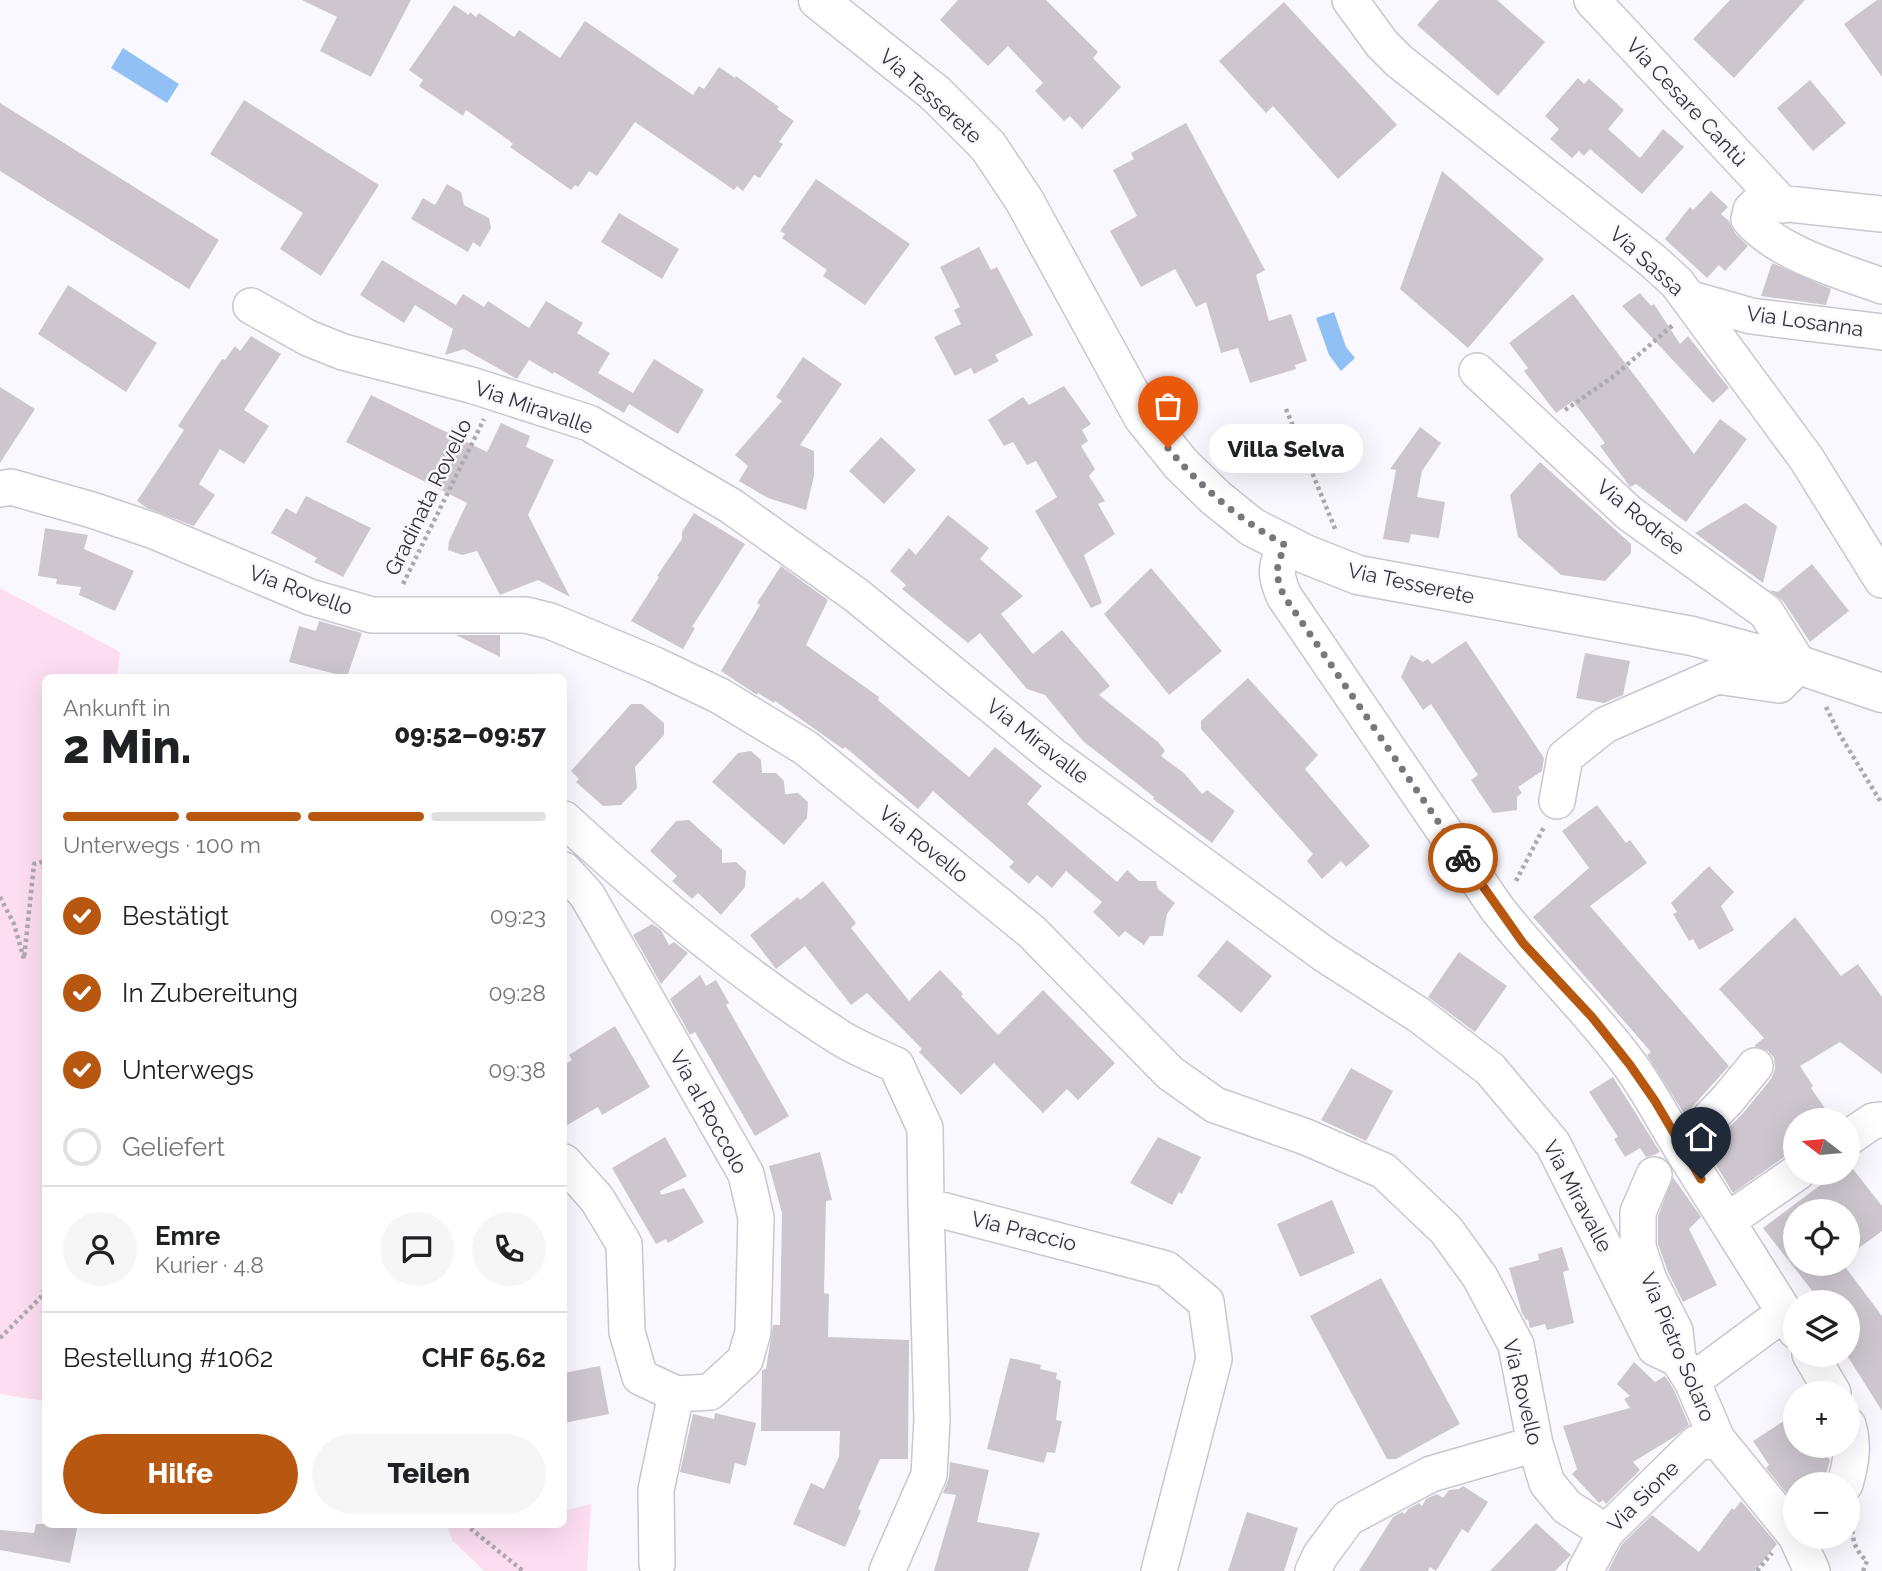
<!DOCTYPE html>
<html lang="de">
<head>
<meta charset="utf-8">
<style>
  :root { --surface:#fff; --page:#f6f6f6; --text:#202124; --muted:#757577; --line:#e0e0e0; --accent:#b75710 }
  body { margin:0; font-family:Raleway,sans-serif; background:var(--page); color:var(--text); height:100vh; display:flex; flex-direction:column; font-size:26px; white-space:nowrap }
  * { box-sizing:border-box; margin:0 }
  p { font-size:23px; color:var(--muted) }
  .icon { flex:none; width:38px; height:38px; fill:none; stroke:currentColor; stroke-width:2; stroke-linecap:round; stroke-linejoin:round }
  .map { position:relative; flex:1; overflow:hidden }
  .panel { position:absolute; left:42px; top:674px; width:525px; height:854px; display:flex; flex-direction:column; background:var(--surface); border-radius:10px; box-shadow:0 7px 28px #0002 }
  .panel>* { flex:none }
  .needle { width:46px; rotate:286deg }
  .fabs { position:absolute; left:1783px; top:1108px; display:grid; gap:14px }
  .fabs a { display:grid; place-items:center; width:77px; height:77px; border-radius:50%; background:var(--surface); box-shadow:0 7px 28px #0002; font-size:35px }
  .pin { position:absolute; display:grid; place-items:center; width:60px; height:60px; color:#fff; margin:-72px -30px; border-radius:50% 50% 50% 0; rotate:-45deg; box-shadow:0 0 7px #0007 }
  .pin .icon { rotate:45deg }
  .courier { position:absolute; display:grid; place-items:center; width:70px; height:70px; margin:-35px; border:5px solid #b75710; border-radius:50%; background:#fff; color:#222; box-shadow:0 2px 9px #0007 }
  .bubble { position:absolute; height:49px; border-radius:24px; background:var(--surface); box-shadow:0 7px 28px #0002; font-size:23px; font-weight:800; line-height:49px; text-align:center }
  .overview em { font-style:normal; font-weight:800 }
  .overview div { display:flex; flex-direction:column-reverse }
  .overview { display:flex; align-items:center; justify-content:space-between; height:119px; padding:0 21px }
  h1 { font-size:46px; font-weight:800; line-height:52px }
  .bar { display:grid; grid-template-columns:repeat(4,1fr); gap:10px 7px; align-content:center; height:84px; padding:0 21px }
  .bar i { height:9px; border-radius:5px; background:var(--line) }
  .bar .selected { background:var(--accent) }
  .bar p { grid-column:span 4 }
  .line { display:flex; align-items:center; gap:18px; padding:0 21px; border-top:2px solid var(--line) }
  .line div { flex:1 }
  .round { display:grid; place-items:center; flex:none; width:74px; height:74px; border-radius:37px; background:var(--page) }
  ol { padding:0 21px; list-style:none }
  li { display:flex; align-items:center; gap:21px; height:77px }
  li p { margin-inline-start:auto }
  li .icon { padding:7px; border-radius:50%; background:var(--accent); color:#fff; stroke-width:4 }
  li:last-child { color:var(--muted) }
  li i { width:38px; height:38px; border:4px solid var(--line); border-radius:50% }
  .button { display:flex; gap:14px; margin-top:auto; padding:14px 21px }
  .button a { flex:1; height:80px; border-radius:42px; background:var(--accent); color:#fff; font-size:28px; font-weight:800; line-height:80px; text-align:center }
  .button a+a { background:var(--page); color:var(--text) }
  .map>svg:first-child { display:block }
</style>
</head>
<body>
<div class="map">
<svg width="1882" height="1571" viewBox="0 0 1882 1571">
  <rect width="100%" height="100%" fill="#faf8ff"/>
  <path fill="#fcdef0" d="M0,588L120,652L117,677H46L45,1401L0,1394Z
    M591,1504L587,1571H484L452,1540L447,1524H564V1511Z"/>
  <path fill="#91c1f4" d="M123,48L179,84L167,103L111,68Z
    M1334,312L1346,347L1355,358L1341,371L1329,355L1316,318Z"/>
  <path fill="#cdc6cf" d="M302,0H411L371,77L320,51L337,17Z
    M958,0H1046L1098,52L1093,58L1121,87L1082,129L1070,116L1064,121L1035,91L1043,83L1008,46L988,66L940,20Z
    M1439,0H1497L1545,42L1498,96L1417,25Z
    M1730,0H1805L1734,78L1693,39Z
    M1877,0H1882V77L1844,24Z
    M1284,2L1397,125L1338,179L1273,106L1266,113L1219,61Z
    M454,5L469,15L470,12L476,17L479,13L514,37L519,30L560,58L585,21L693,95L699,86L704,89L719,67L735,78L736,76L779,107L777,109L794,121L779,142L783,144L760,178L754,175L743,191L737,186L734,190L635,122L597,176L589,171L578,187L575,185L571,190L510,147L513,144L507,139L466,110L463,116L419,86L423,80L409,70Z
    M1578,78L1584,84L1589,79L1624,110L1608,129L1640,158L1663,129L1684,147L1642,194L1590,149L1584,156L1579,151L1572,158L1550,139L1559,129L1545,116Z
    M1810,80L1846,123L1813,151L1777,108Z
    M244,100L379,185L321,276L280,249L303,213L210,154Z
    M0,103L219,240L189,289L0,171Z
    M1186,123L1265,270L1256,275L1269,321L1291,314L1307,361L1295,365L1296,369L1250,383L1238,348L1221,353L1206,302L1196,307L1175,269L1141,287L1110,231L1137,216L1113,170L1134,159L1131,153Z
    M1442,171L1544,259L1468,348L1400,289Z
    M816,179L910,244L865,305L823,276L827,270L782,238L785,234L780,231Z
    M447,184L461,192L464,205L489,218L491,228L480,247L473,242L468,252L411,219L423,198L435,205Z
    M1711,191L1728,207L1721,214L1729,221L1735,233L1748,246L1725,271L1719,265L1707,278L1665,239L1690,207L1693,210Z
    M619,213L679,249L662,279L601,242Z
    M979,247L991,270L997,267L1033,335L995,355L999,361L974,374L971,368L955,376L934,337L961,324L954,310L960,307L940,267Z
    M382,260L456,305L463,294L484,307L488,301L529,328L546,301L583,323L577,333L610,353L598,373L633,393L654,359L704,390L678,434L629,404L624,413L554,372L553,374L529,360L517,379L464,349L445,355L453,329L415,305L404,323L360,295Z
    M1772,263L1831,289L1826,305L1761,296Z
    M68,285L157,343L126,392L38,334Z
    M1640,293L1651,306L1654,304L1680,344L1688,336L1729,388L1713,403L1622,306Z
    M1573,294L1694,454L1720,419L1747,439L1686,522L1671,511V509L1670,510L1636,484L1630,487L1600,446L1605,443L1573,401L1556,413L1524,371L1528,368L1509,343Z
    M251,336L281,354L244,410L269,426L244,464L220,449L199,484L215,495L194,526L147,508L137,501L184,430L178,426L222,359L225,360L235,346L240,351Z
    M803,357L842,384L800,445L814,451V476L806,510L768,498L739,481L748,466L735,455L782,401L776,397Z
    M1064,386L1091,424L1082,430L1088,441L1081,446L1095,469L1089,476L1105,501L1098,504L1115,534L1084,555L1102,603L1091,608L1035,511L1057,497L1036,461L1027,465L1013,442L1004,446L988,420L1023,397L1029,405Z
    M0,387L35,409L0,463Z
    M371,395L487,452L501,423L530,436L526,447L554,460L528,515L570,597L538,580L500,595L477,551L462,555L448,550L449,541L467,503L346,442Z
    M1420,427L1441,443L1422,471L1417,497L1445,502L1439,538L1411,534L1409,543L1383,539L1396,470L1390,469Z
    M881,437L916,470L884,504L849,471Z
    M1540,462L1631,544V553L1605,581L1561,575L1518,537L1510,495Z
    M306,496L371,528L343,577L314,562L317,558L271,533L286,508L296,514Z
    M1745,503L1777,526L1763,583L1695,533Z
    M694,513L745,544L692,627L695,628L683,649L631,621L659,577L657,576L682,539V532Z
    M948,515L989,548L980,559L1023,596L1001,614L1033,654L1062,630L1110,686L1099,695L1158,742L1165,751L1161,756L1184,773L1202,794L1207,790L1235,811L1212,843L1153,799L1154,797L1083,741L1045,695L1027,689L980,633L968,643L902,589L906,585L890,571L909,548L916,555Z
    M45,528L88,535L84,549L134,571L115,611L79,595L81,587L56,584L57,579L38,576Z
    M1812,564L1849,611L1810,642L1783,601L1769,590L1778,592Z
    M781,566L828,600L806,645L879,697L878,700L969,777L995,747L1042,786L1027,804L1117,882L1127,870L1139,881H1156L1158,889L1175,903L1167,914L1163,936H1150L1144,945L1125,931L1119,937L1093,912L1102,902L1066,871L1052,888L1037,875L1029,884L1009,867L1014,862L933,791L918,809L845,747L843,749L775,701L774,703L758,693L757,695L721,671L760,605L757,603Z
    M1151,568L1222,651L1169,695L1104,614Z
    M319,621L362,633L347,677L289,662L299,626L316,631Z
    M456,635H500V657Z
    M1466,641L1544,758L1542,771L1518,787L1522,793L1517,797V810L1493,813L1471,780L1478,775L1431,704L1423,710L1401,677L1411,655L1423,662L1428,659L1432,664Z
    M1585,653L1630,661L1623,695L1604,703L1576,698Z
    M1248,678L1318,755L1305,769L1370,846L1346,867L1341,861L1322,879L1307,861L1313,854L1201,729V721Z
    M631,704H642L664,723V735L635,767L637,788L621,805L603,806L576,782L579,779L571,771Z
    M751,751L761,760L762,773H776L784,781L785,794L798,793L808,802L807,818L784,845L712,782L738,753Z
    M1597,805L1626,843L1630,840L1647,863L1590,906L1729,1066L1685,1115L1647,1055L1651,1052L1533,917L1589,868L1562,831Z
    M689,820L722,850V863L736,862L746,871L745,887L721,915L698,893L692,899L672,881L677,876L650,851L676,821Z
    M1709,866L1734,892L1721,906L1734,930L1699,950L1693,939L1689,941L1673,914L1677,912L1671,903Z
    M823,881L856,923L851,928L909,1001L940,970L963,994L961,996L998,1035L1043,990L1115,1063L1078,1100L1067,1089L1043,1113L994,1063L961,1095L919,1052L922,1049L867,993L851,1005L805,946L776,969L750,935L798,897L800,900Z
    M1795,917L1841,976L1858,964L1882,997V1074L1840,1042L1800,1066L1813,1086L1811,1088L1833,1120H1796V1152L1787,1155L1733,1193L1707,1150L1744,1112L1771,1079L1775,1069L1774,1058L1768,1051L1754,1046L1764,1038L1719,989Z
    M652,924L661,930L669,945L674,942L688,953L661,984L633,935Z
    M1227,940L1272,976L1241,1013L1197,976Z
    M1459,952L1507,986L1475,1032L1428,997Z
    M700,975L706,986L716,980L729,1003L726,1005L789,1116L755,1136L695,1032L690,1035L670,999Z
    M615,1026L650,1087L602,1115L598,1107L564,1127V1065L572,1060L569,1055Z
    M1351,1068L1393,1091L1366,1141L1321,1120Z
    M1613,1077L1660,1152L1654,1155L1646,1157L1640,1148L1625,1157L1614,1139L1618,1137L1589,1092Z
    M665,1137L687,1176L660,1191L661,1195L684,1188L704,1222L668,1243L666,1239L656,1244L612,1168Z
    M1158,1137L1201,1157L1182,1194L1179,1192L1172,1205L1130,1183Z
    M820,1152L832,1200L826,1201L824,1293L829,1294L828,1337L909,1340L908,1459H880L858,1509L861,1511L845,1547L793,1524L811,1483L824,1489L839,1457L840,1431H761L762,1370L766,1369L773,1325H780L782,1213L769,1166Z
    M1849,1164L1882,1206V1231L1848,1256V1211H1796V1264H1843L1882,1316V1411L1848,1357V1302H1821L1763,1228L1838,1172H1848Z
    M1673,1177L1701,1217L1689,1229L1717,1285L1683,1302L1668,1272L1658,1244V1216Z
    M1332,1200L1355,1253L1300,1277L1277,1224Z
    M1562,1247L1569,1270L1563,1272L1574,1323L1547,1330L1545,1324L1530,1328L1528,1319L1526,1320L1522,1313L1509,1268L1539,1260L1538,1254Z
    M1381,1278L1460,1424L1396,1459H1387L1310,1316Z
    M1010,1358L1041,1365L1040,1369L1057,1373L1056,1379L1061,1381L1056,1420L1062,1421L1055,1453L1047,1452L1044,1463L987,1449Z
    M1634,1362L1655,1382L1665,1376L1674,1390L1689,1425L1674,1437L1633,1462L1640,1470L1606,1504L1603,1500L1599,1503L1572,1474L1577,1469L1563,1426L1630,1408L1624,1399L1630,1396L1617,1384Z
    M600,1366L609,1414L564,1423V1373Z
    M715,1413L756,1423L746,1466L735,1463L730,1484L680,1472L693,1414L714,1419Z
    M1796,1413V1446H1820L1830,1460L1825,1479L1819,1484H1796V1500L1793,1501L1766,1468L1769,1465L1753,1441Z
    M950,1462L989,1470L977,1522L1040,1533L1028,1571H934L956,1495L943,1493L949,1477Z
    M1463,1486L1488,1502L1468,1533L1462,1529L1436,1571L1430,1567L1428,1571H1359L1393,1517L1402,1512L1405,1514L1408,1509L1419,1503L1422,1506L1426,1499L1437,1494L1443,1498L1449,1490L1459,1489Z
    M1741,1501L1777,1544L1755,1571H1608L1622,1544L1652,1515L1699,1552L1732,1508L1734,1510Z
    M1247,1512L1298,1528L1284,1571H1228Z
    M1536,1523L1571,1555L1555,1571H1490Z
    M36,1524H78L70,1563L0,1550V1530L34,1533Z"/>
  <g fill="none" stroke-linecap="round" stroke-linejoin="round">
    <g stroke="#c8c6d0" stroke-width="38">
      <path id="minor" d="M1350,0L1382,44L1399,61L1653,261L1677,283L1806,458L1882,580
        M1592,0L1783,205
        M1882,214L1770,202L1758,203L1751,210L1749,219C1777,253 1841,271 1882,286
        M1688,298L1751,316L1882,332
        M251,306L308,338L343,352L471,385L589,423L731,506L856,595L1052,755L1324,954L1419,1015L1490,1069L1553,1144L1655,1348L1678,1359
        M1477,371L1629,513L1766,612L1799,665L1779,685L1717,676L1605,725L1565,757L1557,801
        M0,489L11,487L92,510L154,531L310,597L372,615H526L550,621L655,665L720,696L806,748L1032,932L1170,1073L1215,1105L1306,1137L1384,1171L1446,1230L1480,1277L1516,1345L1535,1444L1547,1483L1567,1507L1606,1532
        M1285,545C1276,568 1274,573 1284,596L1496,907C1538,962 1589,1009 1630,1065C1649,1091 1663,1119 1680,1146C1718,1208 1758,1269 1796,1331
        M564,819C648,896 742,976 839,1037C856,1048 877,1056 896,1065L925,1128L926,1206
        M564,870L587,895L746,1174L756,1218L753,1332L745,1360L710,1392L676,1394L640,1377L627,1332L624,1244L597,1199L564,1162
        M1848,1138L1873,1121L1882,1120
        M1681,1148L1728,1099L1755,1066
        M1654,1175L1638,1212V1247L1649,1280L1675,1331L1678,1359L1692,1381L1717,1439L1796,1536
        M1727,1221L1798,1172
        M1810,1354L1833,1393
        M1692,1381L1784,1313
        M1845,1484C1851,1463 1854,1446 1848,1425
        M1796,1536L1812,1571
        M657,1564L656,1490L676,1394
        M887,1571L929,1475L932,1420L926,1206L1166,1269L1206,1302L1214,1359L1159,1571
        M1313,1571L1320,1556L1348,1518L1431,1474L1535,1444
        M1585,1571L1606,1532L1697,1443L1717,1439"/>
    </g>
    <g stroke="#c8c6d0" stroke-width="41">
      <path id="major" d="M818,0L935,93L988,146L1024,200L1143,417L1181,464L1216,498L1252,527L1305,554L1358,575L1692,636L1799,665L1882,693"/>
    </g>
    <path stroke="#acaab0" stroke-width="4.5" stroke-dasharray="3.5 3.5" stroke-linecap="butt" d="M1286,409L1336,531
      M1565,410L1614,376L1673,325
      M403,584L484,419
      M1826,707L1840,735L1882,804
      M1516,881L1544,827
      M0,897L14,924L24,959L34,864L42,862L46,875
      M0,1338L41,1297L46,1285
      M1848,1520L1853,1522C1851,1538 1855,1551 1867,1561L1863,1571
      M465,1524L523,1571
      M1757,1571L1772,1553"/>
    <use href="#minor" stroke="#fff" stroke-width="35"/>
    <use href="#major" stroke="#fff" stroke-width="38"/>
  </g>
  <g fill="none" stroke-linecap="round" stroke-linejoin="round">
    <path stroke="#79777c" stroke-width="7" stroke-dasharray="0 12.6" d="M1168,448C1201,488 1240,520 1285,545C1276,568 1274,573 1284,596L1463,858"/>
    <path stroke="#b75710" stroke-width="9" d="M1463,858L1523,943L1592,1017L1630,1065L1655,1101L1701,1179"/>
  </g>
  <g text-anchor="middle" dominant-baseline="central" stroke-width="5" stroke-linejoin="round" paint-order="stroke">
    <g font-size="21" fill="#333236" stroke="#faf8ff">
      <text transform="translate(931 96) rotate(42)">Via Tesserete</text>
      <text transform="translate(1687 102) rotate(47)">Via Cesare Cantù</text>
      <text transform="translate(1647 261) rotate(42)">Via Sassa</text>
      <text transform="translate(1805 321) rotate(8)">Via Losanna</text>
      <text transform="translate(534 407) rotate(19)">Via Miravalle</text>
      <text transform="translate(428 497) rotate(-64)">Gradinata Rovello</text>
      <text transform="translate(1641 517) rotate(39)">Via Rodrèe</text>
      <text transform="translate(1411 583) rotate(12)">Via Tesserete</text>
      <text transform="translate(301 590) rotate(20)">Via Rovello</text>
      <text transform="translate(1038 741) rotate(38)">Via Miravalle</text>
      <text transform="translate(924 844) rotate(39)">Via Rovello</text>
      <text transform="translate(709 1112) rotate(61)">Via al Roccolo</text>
      <text transform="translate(1578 1196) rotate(62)">Via Miravalle</text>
      <text transform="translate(1024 1231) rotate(14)">Via Praccio</text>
      <text transform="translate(1678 1347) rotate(67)">Via Pietro Solaro</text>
      <text transform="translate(1523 1392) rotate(76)">Via Rovello</text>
      <text transform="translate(1643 1496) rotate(-45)">Via Sione</text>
    </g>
  </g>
</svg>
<div class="fabs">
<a><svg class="needle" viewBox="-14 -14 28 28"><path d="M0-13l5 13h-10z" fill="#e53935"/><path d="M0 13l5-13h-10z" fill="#757577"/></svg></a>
<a><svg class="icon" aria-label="locate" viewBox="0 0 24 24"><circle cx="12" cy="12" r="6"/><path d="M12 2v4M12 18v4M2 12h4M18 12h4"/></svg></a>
<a><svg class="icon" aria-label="layers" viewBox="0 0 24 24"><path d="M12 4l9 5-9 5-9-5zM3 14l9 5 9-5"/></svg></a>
<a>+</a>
<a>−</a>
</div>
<div class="pin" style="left:1168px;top:448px;background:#ea580c"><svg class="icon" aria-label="bag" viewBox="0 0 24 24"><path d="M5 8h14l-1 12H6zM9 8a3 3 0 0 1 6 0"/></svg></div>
<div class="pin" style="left:1701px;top:1179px;background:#1f2937"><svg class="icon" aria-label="home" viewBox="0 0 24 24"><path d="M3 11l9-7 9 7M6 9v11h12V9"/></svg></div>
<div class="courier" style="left:1463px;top:858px"><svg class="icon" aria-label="bike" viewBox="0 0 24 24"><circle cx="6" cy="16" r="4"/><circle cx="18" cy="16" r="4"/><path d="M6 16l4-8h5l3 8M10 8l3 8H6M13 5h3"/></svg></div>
<div class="bubble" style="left:1209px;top:424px;width:154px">Villa Selva</div>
<section class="panel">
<div class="overview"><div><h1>2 Min.</h1><p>Ankunft in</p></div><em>09:52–09:57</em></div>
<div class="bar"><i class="selected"></i><i class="selected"></i><i class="selected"></i><i></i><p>Unterwegs · 100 m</p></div>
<ol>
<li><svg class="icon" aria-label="check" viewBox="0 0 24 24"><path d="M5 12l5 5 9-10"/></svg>Bestätigt<p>09:23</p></li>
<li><svg class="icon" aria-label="check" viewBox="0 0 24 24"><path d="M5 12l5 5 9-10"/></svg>In Zubereitung<p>09:28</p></li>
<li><svg class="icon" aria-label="check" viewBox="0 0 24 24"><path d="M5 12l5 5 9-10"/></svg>Unterwegs<p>09:38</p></li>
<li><i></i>Geliefert</li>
</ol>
<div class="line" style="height:126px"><a class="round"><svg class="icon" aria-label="person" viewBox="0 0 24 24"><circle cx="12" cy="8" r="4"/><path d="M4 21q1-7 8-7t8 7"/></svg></a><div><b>Emre</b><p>Kurier · 4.8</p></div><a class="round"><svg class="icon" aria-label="chat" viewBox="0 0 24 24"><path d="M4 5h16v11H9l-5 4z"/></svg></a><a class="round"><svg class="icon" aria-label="phone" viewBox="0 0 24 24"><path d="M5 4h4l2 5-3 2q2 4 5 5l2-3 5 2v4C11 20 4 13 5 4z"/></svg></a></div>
<div class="line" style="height:91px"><div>Bestellung #1062</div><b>CHF 65.62</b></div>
<div class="button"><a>Hilfe</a><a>Teilen</a></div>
</section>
</div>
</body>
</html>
